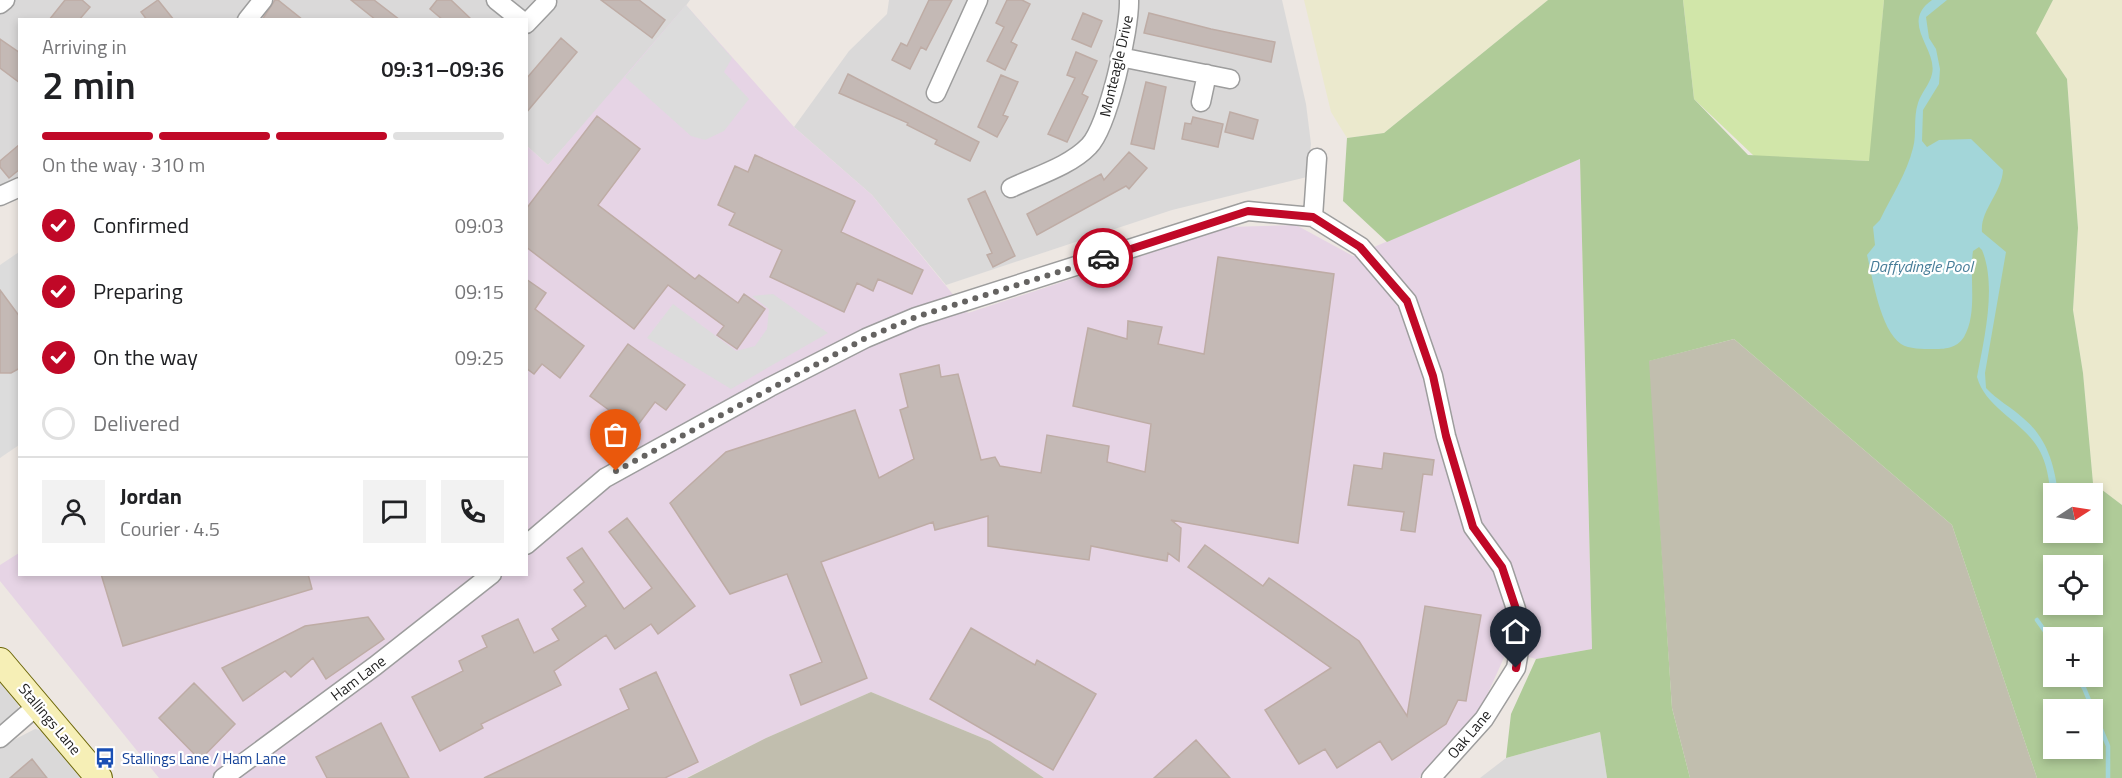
<!DOCTYPE html>
<html lang="en">
<head>
<meta charset="utf-8">
<style>
  :root { --surface:#fff; --page:#f2f2f2; --text:#202124; --muted:#757577; --line:#e0e0e0; --accent:#c00827 }
  body { margin:0; font-family:"Titillium Web",sans-serif; background:var(--page); color:var(--text); height:100vh; display:flex; flex-direction:column; font-size:22px; white-space:nowrap }
  * { box-sizing:border-box; margin:0 }
  p { font-size:20px; color:var(--muted) }
  .icon { flex:none; width:33px; height:33px; fill:none; stroke:currentColor; stroke-width:2; stroke-linecap:round; stroke-linejoin:round }
  .map { position:relative; flex:1; overflow:hidden }
  .drawer { position:absolute; left:18px; top:18px; width:510px; height:558px; display:flex; flex-direction:column; background:var(--surface); border-radius:0px; box-shadow:0 3px 9px #0003 }
  .drawer>* { flex:none }
  .needle { width:39px; rotate:78deg }
  .controls { position:absolute; left:2043px; top:483px; display:grid; gap:12px }
  .controls a { display:grid; place-items:center; width:60px; height:60px; border-radius:0px; background:var(--surface); box-shadow:0 3px 9px #0003; font-size:30px }
  .pin { position:absolute; display:grid; place-items:center; width:51px; height:51px; color:#fff; margin:-62px -26px; border-radius:50% 50% 50% 0; rotate:-45deg; box-shadow:0 0 6px #0007 }
  .pin .icon { rotate:45deg }
  .courier { position:absolute; display:grid; place-items:center; width:60px; height:60px; margin:-30px; border:4px solid #c00827; border-radius:50%; background:#fff; color:#222; box-shadow:0 2px 8px #0007 }
  .summary em { font-style:normal; font-weight:600 }
  .summary div { display:flex; flex-direction:column-reverse }
  .summary { display:flex; align-items:center; justify-content:space-between; height:102px; padding:0 24px }
  h1 { font-size:39px; font-weight:600; line-height:45px }
  .bar { display:grid; grid-template-columns:repeat(4,1fr); gap:9px 6px; align-content:center; height:72px; padding:0 24px }
  .bar i { height:8px; border-radius:4px; background:var(--line) }
  .bar .selected { background:var(--accent) }
  .bar p { grid-column:span 4 }
  .line { display:flex; align-items:center; gap:15px; padding:0 24px; border-top:2px solid var(--line) }
  .line div { flex:1 }
  .round { display:grid; place-items:center; flex:none; width:63px; height:63px; border-radius:0px; background:var(--page) }
  ol { padding:0 24px; list-style:none }
  li { display:flex; align-items:center; gap:18px; height:66px }
  li p { margin-inline-start:auto }
  li .icon { padding:6px; border-radius:50%; background:var(--accent); color:#fff; stroke-width:4 }
  li:last-child { color:var(--muted) }
  li i { width:33px; height:33px; border:3px solid var(--line); border-radius:50% }
  .map>svg:first-child { display:block }
</style>
</head>
<body>
<div class="map">
<svg width="2122" height="778" viewBox="0 0 2122 778">
  <rect width="100%" height="100%" fill="#ede7e2"/>
  <path fill="#dad9d9" d="M0,0H690L672,25L548,165L527,146L526,20H20L19,176L0,185Z
    M889,0H1282L1306,104L1311,144L1307,177L1172,210L946,285L872,195L794,127L849,51L887,14Z
    M0,676L19,697L18,711L0,727Z
    M35,729L47,732L84,778H0V747Z
    M1600,732L1607,778H1480L1506,758Z"/>
  <path fill="#e6d4e5" d="M686,5L794,127L872,195L968,313L1229,227L1296,225L1353,256L1580,159L1592,649L1536,659L1507,651L1478,715L1419,778H1044L990,741L871,692L766,738L686,778H159L0,581V565L19,553L20,574H526L527,146L548,165Z"/>
  <path fill="#c1beae" d="M1734,339L1952,525L2037,778H1690L1672,708L1648,361Z
    M871,692L990,741L1044,778H687L766,738Z"/>
  <path fill="#ebe9cd" d="M1304,0H1548L1384,133L1347,138L1331,112Z
    M2053,0H2122V505L2093,483L2083,373L2073,310L2078,228L2067,79L2035,33Z"/>
  <path fill="#d1e6a9" d="M1683,0H1884L1870,161L1754,156L1694,99Z"/>
  <path fill="#afcb98" fill-rule="evenodd" d="M1548,0H1683L1694,99L1748,155L1869,161L1884,0H2053L2036,33L2067,79L2078,228L2073,310L2083,373L2093,483L2122,505V778H2037L1952,525L1734,339L1649,361L1672,708L1690,778H1607L1600,732L1506,758L1511,714L1536,659L1592,649L1580,159L1387,242L1343,201L1347,138L1384,133ZM2054,494H2092V532H2054ZM2054,566H2092V604H2054ZM2054,638H2092V676H2054ZM2054,710H2092V748H2054Z"/>
  <path fill="#dcdcdc" d="M686,5L732,58L724,72L749,99L724,131L705,140L691,136L625,77Z
    M19,252V317L0,290V265Z
    M773,294L828,333L731,389L647,338L673,304L736,351L755,346L767,329L769,309L752,296Z
    M19,368V445L0,458V374L11,373Z"/>
  <path fill="#a3d6d9" d="M1932,0H1947L1926,17L1929,38L1936,49L1940,69L1939,84L1923,110L1922,141L1927,147L1939,140L1971,139L2003,170C2002,193 1980,210 1982,232L2006,252L1985,373L1986,388C1997,400 2011,407 2023,418C2047,438 2054,464 2058,493L2054,494L2052,504C2049,482 2048,460 2034,442C2017,419 1985,406 1977,377C1984,339 1997,286 1982,250L1979,247L1973,251C1969,277 1978,313 1964,337C1956,349 1945,349 1932,349C1923,349 1909,349 1901,344C1880,329 1873,279 1867,255L1875,245L1873,227L1880,220C1891,197 1907,173 1913,148C1917,134 1913,118 1918,103C1921,93 1930,84 1932,74C1938,49 1899,23 1932,0Z"/>
  <g fill="none" stroke-linecap="round" stroke-linejoin="round">
    <path stroke="#a3d6d9" stroke-width="4.5" d="M2037,620L2054,644
      M2076,676L2084,688L2108,746V778"/>
  </g>
  <path fill="#c4b9b5" stroke="#beaca5" stroke-width="1.5" d="M65,0H82L90,7L79,20H49Z
    M158,0L174,20H147L141,12Z
    M278,0L303,20H262L275,0Z
    M351,0H374L400,20H376Z
    M437,0H451L472,20H443L430,9Z
    M601,0H639L665,20L652,38Z
    M929,0H952L926,50L921,47L910,69L892,60L901,43L907,46Z
    M1007,0H1022L1030,4L1011,42L1017,45L1005,70L987,61L1004,27L996,23Z
    M1083,13L1102,21L1091,47L1072,39Z
    M1149,13L1211,29L1275,42L1271,62L1144,33Z
    M561,38L577,52L526,113V79Z
    M0,39L20,53V83L0,68Z
    M1076,52L1097,61L1082,94L1088,97L1067,142L1048,134L1075,78L1067,75Z
    M848,74L979,142L970,161L935,144L937,140L907,125L908,123L839,93Z
    M1001,75L1018,82L1003,115L1008,117L997,137L978,127Z
    M1146,82L1166,87L1154,149L1131,144Z
    M1230,112L1258,120L1253,139L1225,132Z
    M597,116L640,149L598,205L695,279L699,275L738,303L744,294L765,309L737,349L717,335L724,326L668,285L634,329L526,247V209Z
    M1193,117L1223,124L1218,147L1182,139L1185,123L1191,124Z
    M20,144V169L9,178L0,167V161Z
    M1129,152L1147,168L1129,189L1126,186L1037,235L1027,214L1101,174L1104,180Z
    M755,155L855,201L841,232L923,270L912,294L878,279L873,291L857,283L844,312L770,277L782,250L729,225L735,213L718,205L735,166L748,172Z
    M985,191L1015,256L993,267L987,255L992,253L968,199Z
    M1218,257L1334,274L1298,543L1171,520L1181,528L1179,561L1168,553L1167,561L1091,546L1089,560L988,546V516L935,530L933,522L821,562L867,678L801,705L790,675L822,662L787,574L730,594L670,503L726,452L855,410L879,478L914,459L900,410L908,407L900,374L939,365L941,377L958,374L981,460L995,457L1000,466L1041,473L1047,435L1109,446L1107,462L1145,472L1151,424L1073,406L1088,328L1127,339L1128,321L1162,327L1158,344L1204,354Z
    M526,279L546,293L535,309L584,346L560,378L542,364L534,374L526,368Z
    M0,290L20,317V368L11,373H0Z
    M628,344L685,385L666,410L655,402L635,429L590,396Z
    M1384,453L1434,460L1432,475L1423,474L1415,532L1401,530L1404,512L1348,505L1354,465L1382,469Z
    M627,518L695,606L658,634L651,624L615,649L606,635L554,671L561,685L481,724L483,728L440,751L412,697L463,671L459,661L487,647L482,636L518,619L534,653L559,640L552,629L586,606L574,590L584,582L567,558L582,548L624,609L652,588L609,532Z
    M1205,545L1263,586L1269,578L1359,641L1407,716L1425,606L1481,615L1466,701L1458,700L1446,724L1392,760L1380,741L1337,768L1325,749L1299,764L1265,710L1331,668L1188,567Z
    M101,574H308L312,589L123,646Z
    M368,617L384,639L326,679L313,658L291,677L285,671L243,701L222,668L305,626Z
    M971,628L1035,665L1037,660L1096,694L1053,770L930,699Z
    M656,672L698,762L665,778H484L629,709L620,689Z
    M194,683L235,724L200,760L159,718Z
    M381,723L409,778H327L316,757Z
    M1196,740L1230,778H1154Z
    M32,759L47,778H10Z"/>
  <g fill="none" stroke-linecap="round" stroke-linejoin="round">
    <g stroke="#9d9d9d" stroke-width="21">
      <path id="minor" d="M496,0L521,20
        M0,4L5,0
        M247,20L263,0
        M526,24L547,2
        M1120,57L1230,79
        M936,93L978,0
        M1201,102L1207,74
        M1011,188C1036,176 1070,166 1089,146C1108,127 1130,29 1129,0
        M0,196L20,187
        M1313,217L1317,158
        M526,545L605,478L770,387L866,338L916,317L1248,211L1313,217L1361,247L1407,301L1433,376L1446,436L1473,527L1502,567L1516,609L1520,645L1516,668L1484,719L1431,778
        M0,738L38,705
        M223,778L375,666L492,574"/>
    </g>
    <g stroke="#6d6709" stroke-width="28">
      <path id="secondary" d="M0,661L99,778"/>
    </g>
    <use href="#minor" stroke="#fff" stroke-width="18"/>
    <use href="#secondary" stroke="#f6efb6" stroke-width="26"/>
  </g>
  <g fill="none" stroke-linecap="round" stroke-linejoin="round">
    <path stroke="#656361" stroke-width="6" stroke-dasharray="0 10.8" d="M616,471L866,338L916,317L1103,258"/>
    <path stroke="#c00827" stroke-width="8" d="M1103,258L1248,211L1313,217L1360,247L1407,301L1433,376L1446,436L1473,527L1502,567L1516,609L1520,645L1516,668"/>
  </g>
  <defs>
    <g id="bus-bare" transform="scale(1.62)"><path d="M-5-6H5V4H4V6H2V4H-2V6H-4V4H-5ZM-3.5-4V0h7V-4ZM-3.5 1.2v1.5H-2V1.2ZM2 1.2v1.5H3.5V1.2Z" fill="#1a4fb4" stroke="#fff" stroke-width="2.5" paint-order="stroke"/></g>
  </defs>
  <g fill-rule="evenodd">
    <use href="#bus-bare" x="105" y="758"/>
  </g>
  <g text-anchor="middle" dominant-baseline="central" stroke-width="4.5" stroke-linejoin="round" paint-order="stroke">
    <g font-size="15" fill="#1c1c1c" stroke="#fff">
      <text transform="translate(1116 66) rotate(-77)">Monteagle Drive</text>
      <text transform="translate(358 678) rotate(-37)">Ham Lane</text>
      <text transform="translate(50 719) rotate(50)">Stallings Lane</text>
      <text transform="translate(1469 734) rotate(-50)">Oak Lane</text>
    </g>
    <g font-size="15" fill="#164399" stroke="#fff" text-anchor="start">
      <text x="122" y="758">Stallings Lane / Ham Lane</text>
    </g>
    <g font-size="16" font-style="italic" fill="#477d98" stroke="#fff">
      <text x="1921" y="266">Daffydingle Pool</text>
    </g>
  </g>
</svg>
<div class="controls">
<a><svg class="needle" viewBox="-14 -14 28 28"><path d="M0-13l5 13h-10z" fill="#e53935"/><path d="M0 13l5-13h-10z" fill="#757577"/></svg></a>
<a><svg class="icon" aria-label="locate" viewBox="0 0 24 24"><circle cx="12" cy="12" r="6"/><path d="M12 2v4M12 18v4M2 12h4M18 12h4"/></svg></a>
<a>+</a>
<a>−</a>
</div>
<div class="pin" style="left:616px;top:471px;background:#ea580c"><svg class="icon" aria-label="bag" viewBox="0 0 24 24"><path d="M5 8h14l-1 12H6zM9 8a3 3 0 0 1 6 0"/></svg></div>
<div class="pin" style="left:1516px;top:668px;background:#1f2937"><svg class="icon" aria-label="home" viewBox="0 0 24 24"><path d="M3 11l9-7 9 7M6 9v11h12V9"/></svg></div>
<div class="courier" style="left:1103px;top:258px"><svg class="icon" aria-label="car" viewBox="0 0 24 24"><path d="M5 17H2v-5l4-1 3-4h7l3 4 3 1v5h-3M9 17h6M6 11h13"/><circle cx="7" cy="17" r="2"/><circle cx="17" cy="17" r="2"/></svg></div>
<section class="drawer">
<div class="summary"><div><h1>2 min</h1><p>Arriving in</p></div><em>09:31–09:36</em></div>
<div class="bar"><i class="selected"></i><i class="selected"></i><i class="selected"></i><i></i><p>On the way · 310 m</p></div>
<ol>
<li><svg class="icon" aria-label="check" viewBox="0 0 24 24"><path d="M5 12l5 5 9-10"/></svg>Confirmed<p>09:03</p></li>
<li><svg class="icon" aria-label="check" viewBox="0 0 24 24"><path d="M5 12l5 5 9-10"/></svg>Preparing<p>09:15</p></li>
<li><svg class="icon" aria-label="check" viewBox="0 0 24 24"><path d="M5 12l5 5 9-10"/></svg>On the way<p>09:25</p></li>
<li><i></i>Delivered</li>
</ol>
<div class="line" style="height:108px"><a class="round"><svg class="icon" aria-label="person" viewBox="0 0 24 24"><circle cx="12" cy="8" r="4"/><path d="M4 21q1-7 8-7t8 7"/></svg></a><div><b>Jordan</b><p>Courier · 4.5</p></div><a class="round"><svg class="icon" aria-label="chat" viewBox="0 0 24 24"><path d="M4 5h16v11H9l-5 4z"/></svg></a><a class="round"><svg class="icon" aria-label="phone" viewBox="0 0 24 24"><path d="M5 4h4l2 5-3 2q2 4 5 5l2-3 5 2v4C11 20 4 13 5 4z"/></svg></a></div>
</section>
</div>
</body>
</html>
